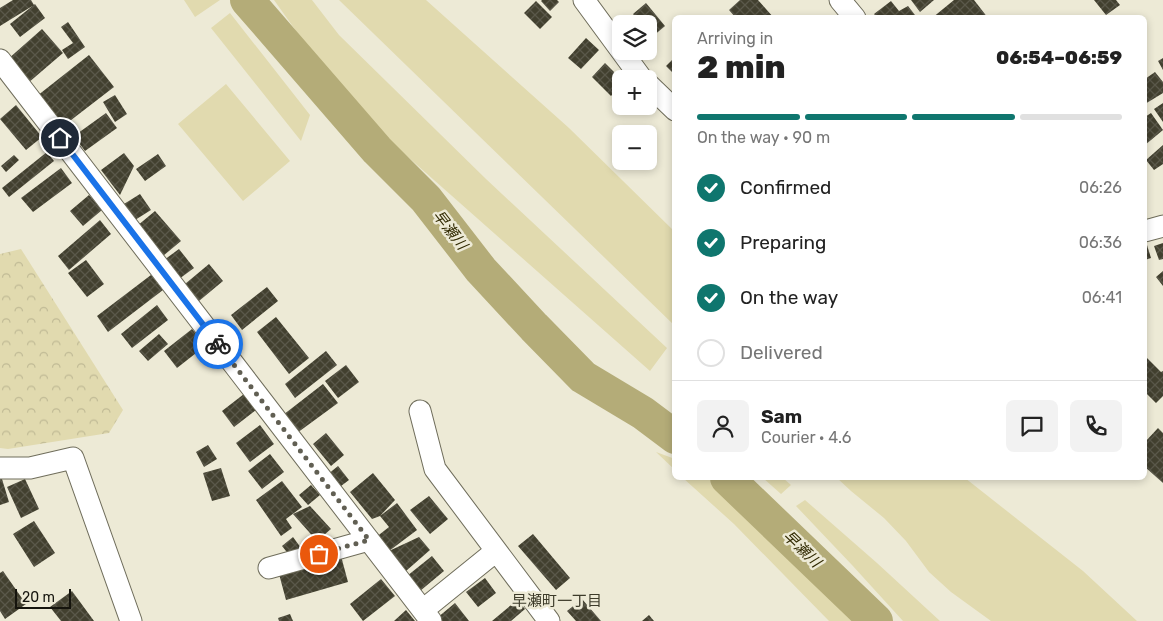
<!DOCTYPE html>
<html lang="en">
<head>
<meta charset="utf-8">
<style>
  :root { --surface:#fff; --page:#f2f2f2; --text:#222; --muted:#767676; --line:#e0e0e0; --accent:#0f766e }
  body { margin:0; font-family:Rubik,"Noto Sans JP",sans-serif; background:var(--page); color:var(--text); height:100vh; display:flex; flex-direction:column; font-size:19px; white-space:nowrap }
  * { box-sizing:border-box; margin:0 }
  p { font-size:16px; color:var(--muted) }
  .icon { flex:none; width:28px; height:28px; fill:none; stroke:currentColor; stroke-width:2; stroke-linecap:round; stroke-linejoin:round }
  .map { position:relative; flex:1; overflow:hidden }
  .sheet { position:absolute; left:672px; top:15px; width:475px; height:465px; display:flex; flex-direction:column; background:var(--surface); border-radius:8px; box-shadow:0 2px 8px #0003 }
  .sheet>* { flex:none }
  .buttons { position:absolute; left:612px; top:15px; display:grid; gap:10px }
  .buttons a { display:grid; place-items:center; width:45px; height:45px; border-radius:8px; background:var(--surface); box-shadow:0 2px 8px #0003; font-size:25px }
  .scale { position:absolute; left:15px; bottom:12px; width:56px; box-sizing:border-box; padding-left:5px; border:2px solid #15140d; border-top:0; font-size:14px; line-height:18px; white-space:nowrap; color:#15140d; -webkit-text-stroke:4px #edead6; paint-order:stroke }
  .pin { position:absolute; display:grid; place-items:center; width:42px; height:42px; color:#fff; margin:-21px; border:2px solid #fff; border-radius:50%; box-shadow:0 1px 5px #0007 }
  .courier { position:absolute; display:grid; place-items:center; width:50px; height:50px; margin:-25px; border:4px solid #1a73e8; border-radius:50%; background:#fff; color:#222; box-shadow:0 1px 6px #0007 }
  .headline em { font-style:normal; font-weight:800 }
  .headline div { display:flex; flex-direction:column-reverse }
  .headline { display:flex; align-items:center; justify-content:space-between; height:85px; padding:0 25px }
  h1 { font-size:32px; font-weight:800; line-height:38px }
  .bar { display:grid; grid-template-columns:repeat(4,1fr); gap:8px 5px; align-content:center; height:60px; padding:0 25px }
  .bar i { height:6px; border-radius:4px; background:var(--line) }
  .bar .selected { background:var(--accent) }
  .bar p { grid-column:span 4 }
  .line { display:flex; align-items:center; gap:12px; padding:0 25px; border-top:1px solid var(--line) }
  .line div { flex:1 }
  .round { display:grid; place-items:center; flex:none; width:52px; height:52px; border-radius:8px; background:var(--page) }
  ol { padding:0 25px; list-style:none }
  li { display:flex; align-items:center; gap:15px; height:55px }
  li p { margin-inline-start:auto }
  li .icon { padding:5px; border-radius:50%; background:var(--accent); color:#fff; stroke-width:4 }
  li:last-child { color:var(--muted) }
  li i { width:28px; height:28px; border:2px solid var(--line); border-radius:50% }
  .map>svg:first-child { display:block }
</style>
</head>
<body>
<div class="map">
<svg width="1163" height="621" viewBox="0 0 1163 621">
  <defs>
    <pattern id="forest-crowns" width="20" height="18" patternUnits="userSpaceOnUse" patternTransform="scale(1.25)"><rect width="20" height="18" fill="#e1daaf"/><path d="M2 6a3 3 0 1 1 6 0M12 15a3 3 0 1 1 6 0" fill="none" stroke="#c0ba95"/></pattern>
    <pattern id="building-cross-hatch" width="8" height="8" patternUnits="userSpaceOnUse" patternTransform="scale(1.25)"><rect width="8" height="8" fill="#42402f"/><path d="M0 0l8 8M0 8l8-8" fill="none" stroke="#5a584a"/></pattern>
  </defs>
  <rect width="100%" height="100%" fill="#edead6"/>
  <path fill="#e1daaf" d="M184,0H220L195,17Z
    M274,0H312L339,35L486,179L667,348L650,371L348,104Z
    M339,0H426L569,128L675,232V326Z
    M230,13L310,115L301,141L211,28Z
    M226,84L290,161L243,201L178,124Z
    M656,452L675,459V470Z
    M683,478H714L718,480L854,621H829L734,524Z
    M763,478H783L791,485L781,494Z
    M837,478H965L1083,571L1137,621H991L951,592L929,572L906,541L884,518L851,491Z
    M805,500L877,563L940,621H903L852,565L796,506Z"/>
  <path fill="url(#forest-crowns)" d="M21,249L123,410L109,433L8,449L0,448V254Z"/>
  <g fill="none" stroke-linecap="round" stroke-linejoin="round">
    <path stroke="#b4ac78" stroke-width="34" d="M247,0L377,150L426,199L481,270L534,327L583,377L643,413L675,437
      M727,478L876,621"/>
  </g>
  <path fill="url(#building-cross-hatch)" d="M13,0H31L34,5L0,26V8Z
    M542,0H557L559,2L550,11L541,1Z
    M740,0H758L774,18H736L729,10Z
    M911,0H934L920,12Z
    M954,0H974L988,18H932Z
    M1094,0H1116L1120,5L1106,15Z
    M536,1L552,17L540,29L524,13Z
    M891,1L899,11L908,6L915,15L912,18H877L874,14Z
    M646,3L665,26L652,37L649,33V24H641L633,14Z
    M35,4L45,18L20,37L10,24Z
    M68,22L85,47L68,59L62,50L73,43L61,27Z
    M42,29L63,53L28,83L7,60Z
    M586,38L599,50L581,69L568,58Z
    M89,55L114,87L62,127L37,96Z
    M675,57V75L666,66Z
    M1163,58V70L1158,61Z
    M605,63L621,79V85L611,96L592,77Z
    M1155,72L1163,82V93L1145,104V79Z
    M115,95L127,114L115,122L103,102Z
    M1163,103V122L1154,109Z
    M16,105L42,137L26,150L0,119Z
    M106,113L117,128L85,151L74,136Z
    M1151,113L1163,130L1145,145V117Z
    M1163,145V164L1154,170L1146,160Z
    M47,152L54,161L9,197L2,188Z
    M124,153L134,166L120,195L101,170Z
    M158,154L166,166L145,181L136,169Z
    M14,155L19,160L6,172L1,166Z
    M61,168L72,183L33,212L21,198Z
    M140,194L151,210L135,220L124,204Z
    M89,195L102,210L83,226L70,211Z
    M155,211L181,241L163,256L137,226Z
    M100,220L111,234L69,270L58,256Z
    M1163,243V259L1159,260L1154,246Z
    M1145,245H1147L1151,258L1145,260Z
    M179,249L194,268L179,279L164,260Z
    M86,260L104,284L87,297L68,273Z
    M209,264L223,281L199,301L185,284Z
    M1163,271V286L1156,277Z
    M151,275L163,290L108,332L97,316Z
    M267,287L278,301L242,330L231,315Z
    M157,305L168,320L132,348L121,334Z
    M276,317L309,358L289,374L257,332Z
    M192,329L205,346L177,368L164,351Z
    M159,334L168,344L148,361L139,351Z
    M326,351L337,365L295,398L285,384Z
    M1145,356L1161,372L1163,371V396L1156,403L1145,392Z
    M346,365L359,382L338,398L325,381Z
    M323,384L338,403L297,433L283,415Z
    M244,394L256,410L234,427L222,411Z
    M260,425L274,444L250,462L236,443Z
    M1158,428L1163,433V483L1145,467V442Z
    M326,433L344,455L331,466L313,444Z
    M208,445L217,459L204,467L196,452Z
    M270,454L284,472L262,489L248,471Z
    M338,466L349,480L337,489L327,475Z
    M221,468L230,496L212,501L203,473Z
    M373,473L395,500L380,516L372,519L350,492Z
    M0,479H2L9,502L0,505Z
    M25,479L39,509L21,518L7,487Z
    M282,481L302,507L286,519L292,528L281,536L256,500Z
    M311,485L320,495L308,505L299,495Z
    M429,496L448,519L430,534L410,510Z
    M397,503L417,530L389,551L419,537L430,550L406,571L375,538L389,527L380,516Z
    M310,506L331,529L317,541L293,514Z
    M34,521L55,553L34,567L13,534Z
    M533,534L570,578L556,590L518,546Z
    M293,537L301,548L290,556L282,546Z
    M341,556L348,582L286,600L279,574Z
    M432,556L444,571L420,591L407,576Z
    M3,571L26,604L5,619L0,611V573Z
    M485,578L496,593L478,607L466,592Z
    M381,579L395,596L363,621L350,604Z
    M72,591L94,621H61L50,607Z
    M582,599L601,621H576L567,611Z
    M517,600L525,609L511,621H492Z
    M455,603L469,621H439L437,618Z
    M406,610L415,621H394Z
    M290,614L293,621H279L278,618Z
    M649,615L654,621H642Z"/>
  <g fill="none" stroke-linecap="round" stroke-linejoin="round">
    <g stroke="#6f6d5b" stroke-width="23">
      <path id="street" d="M584,0L642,79
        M840,0L855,18
        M0,60L431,621
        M649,85L675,110
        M1145,231L1163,226
        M420,411L435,469L549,621
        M0,468H30L73,458L131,621
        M269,568L369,540
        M423,610L496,551"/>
    </g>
    <use href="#street" stroke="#fff" stroke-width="21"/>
  </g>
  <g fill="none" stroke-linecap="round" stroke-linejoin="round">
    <path stroke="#615f53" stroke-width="5" stroke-dasharray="0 9" d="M218,344L369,540L319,554"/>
    <path stroke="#1a73e8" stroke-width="6" d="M60,138L218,344"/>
  </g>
  <g text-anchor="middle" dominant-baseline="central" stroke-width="5" stroke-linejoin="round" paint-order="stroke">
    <g font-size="15" font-style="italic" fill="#302900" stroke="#edead6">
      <text transform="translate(450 230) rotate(52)">早瀬川</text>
      <text transform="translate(802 549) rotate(44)">早瀬川</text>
    </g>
    <g font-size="15" fill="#3d3b2a" stroke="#edead6">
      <text x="557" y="601">早瀬町一丁目</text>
    </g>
  </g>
</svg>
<div class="buttons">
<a><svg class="icon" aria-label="layers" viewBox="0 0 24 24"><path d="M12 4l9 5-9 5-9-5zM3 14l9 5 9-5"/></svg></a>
<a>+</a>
<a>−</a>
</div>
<div class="scale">20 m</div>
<div class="pin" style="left:319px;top:554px;background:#ea580c"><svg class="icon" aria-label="bag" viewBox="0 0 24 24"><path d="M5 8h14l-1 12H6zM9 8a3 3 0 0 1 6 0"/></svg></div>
<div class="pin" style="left:60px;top:138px;background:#1f2937"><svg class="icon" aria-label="home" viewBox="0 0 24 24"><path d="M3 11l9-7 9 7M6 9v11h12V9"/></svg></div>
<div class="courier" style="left:218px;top:344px"><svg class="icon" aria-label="bike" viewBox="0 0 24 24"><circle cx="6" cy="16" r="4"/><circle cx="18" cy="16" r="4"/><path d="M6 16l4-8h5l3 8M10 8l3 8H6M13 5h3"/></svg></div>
<section class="sheet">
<div class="headline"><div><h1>2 min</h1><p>Arriving in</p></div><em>06:54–06:59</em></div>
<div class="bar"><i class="selected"></i><i class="selected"></i><i class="selected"></i><i></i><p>On the way · 90 m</p></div>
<ol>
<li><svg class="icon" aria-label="check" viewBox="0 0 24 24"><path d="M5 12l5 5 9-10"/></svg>Confirmed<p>06:26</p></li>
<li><svg class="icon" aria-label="check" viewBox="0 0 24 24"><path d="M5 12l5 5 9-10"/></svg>Preparing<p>06:36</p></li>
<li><svg class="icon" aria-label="check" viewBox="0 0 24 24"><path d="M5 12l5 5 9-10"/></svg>On the way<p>06:41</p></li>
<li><i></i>Delivered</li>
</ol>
<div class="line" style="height:90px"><a class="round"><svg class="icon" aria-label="person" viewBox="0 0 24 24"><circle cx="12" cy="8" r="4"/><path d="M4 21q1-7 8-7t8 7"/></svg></a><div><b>Sam</b><p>Courier · 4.6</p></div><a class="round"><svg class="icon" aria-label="chat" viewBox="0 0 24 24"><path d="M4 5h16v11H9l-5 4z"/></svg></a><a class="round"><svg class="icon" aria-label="phone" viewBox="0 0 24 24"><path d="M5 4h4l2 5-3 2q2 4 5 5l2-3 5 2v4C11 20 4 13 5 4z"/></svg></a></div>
</section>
</div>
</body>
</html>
